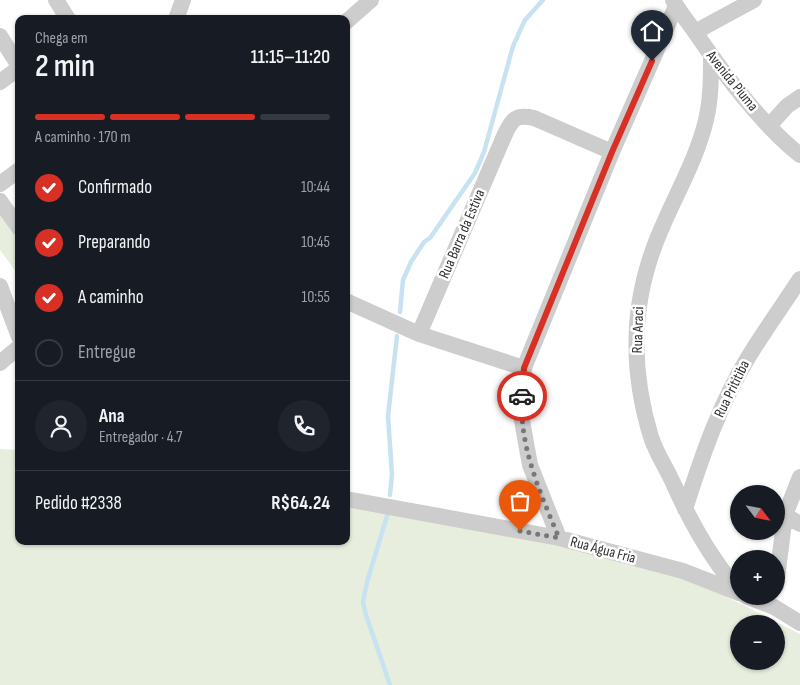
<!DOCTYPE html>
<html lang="pt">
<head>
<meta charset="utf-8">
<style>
  :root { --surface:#171b24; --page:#20242c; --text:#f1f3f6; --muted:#9ea1a6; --line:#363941; --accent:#d93025 }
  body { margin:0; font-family:"Sofia Sans Condensed",sans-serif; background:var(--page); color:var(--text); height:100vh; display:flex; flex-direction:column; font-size:19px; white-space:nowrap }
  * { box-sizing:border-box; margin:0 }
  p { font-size:16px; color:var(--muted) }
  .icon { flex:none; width:28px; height:28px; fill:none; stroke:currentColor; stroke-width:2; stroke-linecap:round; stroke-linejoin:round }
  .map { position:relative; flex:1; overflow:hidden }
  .details { position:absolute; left:15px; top:15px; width:335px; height:530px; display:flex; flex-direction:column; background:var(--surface); border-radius:10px; box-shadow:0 1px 4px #0004 }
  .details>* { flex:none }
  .needle { width:32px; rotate:122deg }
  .tools { position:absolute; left:730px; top:485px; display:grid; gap:10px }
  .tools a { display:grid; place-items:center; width:55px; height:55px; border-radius:50%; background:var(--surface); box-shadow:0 1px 4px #0004; font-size:25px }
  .pin { position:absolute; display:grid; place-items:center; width:42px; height:42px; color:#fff; margin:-51px -21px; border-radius:50% 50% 50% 0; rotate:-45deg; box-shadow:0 0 5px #0007 }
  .pin .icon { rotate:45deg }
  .courier { position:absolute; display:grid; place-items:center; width:50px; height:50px; margin:-25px; border:4px solid #d93025; border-radius:50%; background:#fff; color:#222; box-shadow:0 1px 6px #0007 }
  .overview em { font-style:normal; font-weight:600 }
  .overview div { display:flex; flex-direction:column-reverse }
  .overview { display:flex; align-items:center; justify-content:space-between; height:85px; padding:0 20px }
  h1 { font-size:32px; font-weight:600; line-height:38px }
  .bar { display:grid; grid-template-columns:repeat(4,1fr); gap:8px 5px; align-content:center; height:60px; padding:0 20px }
  .bar i { height:6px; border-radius:4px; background:var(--line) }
  .bar .selected { background:var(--accent) }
  .bar p { grid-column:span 4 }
  .line { display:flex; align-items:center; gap:12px; padding:0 20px; border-top:1px solid var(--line) }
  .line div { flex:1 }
  .round { display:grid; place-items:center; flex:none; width:52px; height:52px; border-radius:26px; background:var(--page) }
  ol { padding:0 20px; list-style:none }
  li { display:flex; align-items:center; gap:15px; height:55px }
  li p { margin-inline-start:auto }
  li .icon { padding:5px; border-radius:50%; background:var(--accent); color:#fff; stroke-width:4 }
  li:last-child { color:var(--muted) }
  li i { width:28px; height:28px; border:2px solid var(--line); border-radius:50% }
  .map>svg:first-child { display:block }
</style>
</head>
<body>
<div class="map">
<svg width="800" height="685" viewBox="0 0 800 685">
  <rect width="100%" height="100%" fill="#fff"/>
  <path fill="#e7eedd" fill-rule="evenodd" d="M0,201L19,228V276L0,250Z
    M0,449L19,450V541H346V498L459,520L697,582L800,634V685H0ZM739,624H776V661H739Z"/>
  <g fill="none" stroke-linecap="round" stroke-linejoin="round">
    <path stroke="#c7e2f0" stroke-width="4.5" d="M400,312L403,280L411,262L424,242L430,238L475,173L484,152L513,46L525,20L543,0
      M390,495L392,475L388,416L397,336
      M387,516L367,582L363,602L366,615L390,685"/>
    <path stroke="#cdcdcd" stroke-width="16" d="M56,0L68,19
      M673,0C679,11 687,21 695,32C723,73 760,123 800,155
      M176,19L183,0
      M346,22L371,0
      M695,32L754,0
      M0,36L19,66
      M711,56C711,78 711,99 706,120C695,166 668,207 653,250C631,311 632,375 651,437C656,453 667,469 674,485C691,523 711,559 739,591
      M0,82L19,68
      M769,126L787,106L800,97
      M0,184L19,170
      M0,201L19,228
      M0,286L19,337
      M346,301L419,334L524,368
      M419,334L505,134C512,119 516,114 534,118L612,152
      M0,363L19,347
      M346,499L559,538L683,571L739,593
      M685,509C702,456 720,403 749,356C765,330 783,305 800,279
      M785,515L800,524
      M559,538L530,465L521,415L524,368L612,152L676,6
      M776,586L785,515L800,477
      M746,596L774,607L800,623"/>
  </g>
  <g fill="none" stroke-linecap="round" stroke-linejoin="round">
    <path stroke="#787878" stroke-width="5" stroke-dasharray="0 9" d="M520,531L559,538C540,492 519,447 522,396"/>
    <path stroke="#d93025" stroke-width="6" d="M522,396L524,368L612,152L652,61"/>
  </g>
  <g text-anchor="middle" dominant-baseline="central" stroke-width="5" stroke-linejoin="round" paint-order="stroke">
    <g font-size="15" fill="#303030" stroke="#fff">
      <text transform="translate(732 81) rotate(51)">Avenida Piuma</text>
      <text transform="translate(462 234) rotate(-67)">Rua Barra da Estiva</text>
      <text transform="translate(638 330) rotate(-88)">Rua Araci</text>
      <text transform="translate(732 389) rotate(-64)">Rua Prititiba</text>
      <text transform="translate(603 550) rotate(15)">Rua Água Fria</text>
    </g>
  </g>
</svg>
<div class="tools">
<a><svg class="needle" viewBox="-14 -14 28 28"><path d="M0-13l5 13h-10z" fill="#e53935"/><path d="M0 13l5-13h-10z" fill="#9ea1a6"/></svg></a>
<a>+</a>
<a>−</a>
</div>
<div class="pin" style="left:520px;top:531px;background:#ea580c"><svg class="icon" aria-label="bag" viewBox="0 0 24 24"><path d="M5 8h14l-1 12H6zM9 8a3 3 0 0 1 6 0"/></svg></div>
<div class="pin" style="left:652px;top:61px;background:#1f2937"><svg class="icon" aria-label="home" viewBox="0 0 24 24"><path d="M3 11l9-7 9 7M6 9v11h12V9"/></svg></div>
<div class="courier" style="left:522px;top:396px"><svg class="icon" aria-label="car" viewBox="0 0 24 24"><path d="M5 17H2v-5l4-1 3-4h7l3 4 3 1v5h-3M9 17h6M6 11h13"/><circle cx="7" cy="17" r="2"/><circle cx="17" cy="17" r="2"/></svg></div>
<section class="details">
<div class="overview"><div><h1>2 min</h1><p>Chega em</p></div><em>11:15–11:20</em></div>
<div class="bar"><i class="selected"></i><i class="selected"></i><i class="selected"></i><i></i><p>A caminho · 170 m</p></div>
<ol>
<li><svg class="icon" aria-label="check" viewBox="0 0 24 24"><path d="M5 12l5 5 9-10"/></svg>Confirmado<p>10:44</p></li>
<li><svg class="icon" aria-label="check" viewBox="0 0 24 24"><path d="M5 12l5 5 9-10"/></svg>Preparando<p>10:45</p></li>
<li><svg class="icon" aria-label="check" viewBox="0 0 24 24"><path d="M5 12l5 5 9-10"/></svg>A caminho<p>10:55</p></li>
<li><i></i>Entregue</li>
</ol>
<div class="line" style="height:90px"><a class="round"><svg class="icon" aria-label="person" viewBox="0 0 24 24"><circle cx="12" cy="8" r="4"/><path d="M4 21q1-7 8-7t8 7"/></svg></a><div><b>Ana</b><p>Entregador · 4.7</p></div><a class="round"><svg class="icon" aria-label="phone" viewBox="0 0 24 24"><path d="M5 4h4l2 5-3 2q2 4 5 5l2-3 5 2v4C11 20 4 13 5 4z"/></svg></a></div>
<div class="line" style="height:65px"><div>Pedido #2338</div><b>R$64.24</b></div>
</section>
</div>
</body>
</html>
